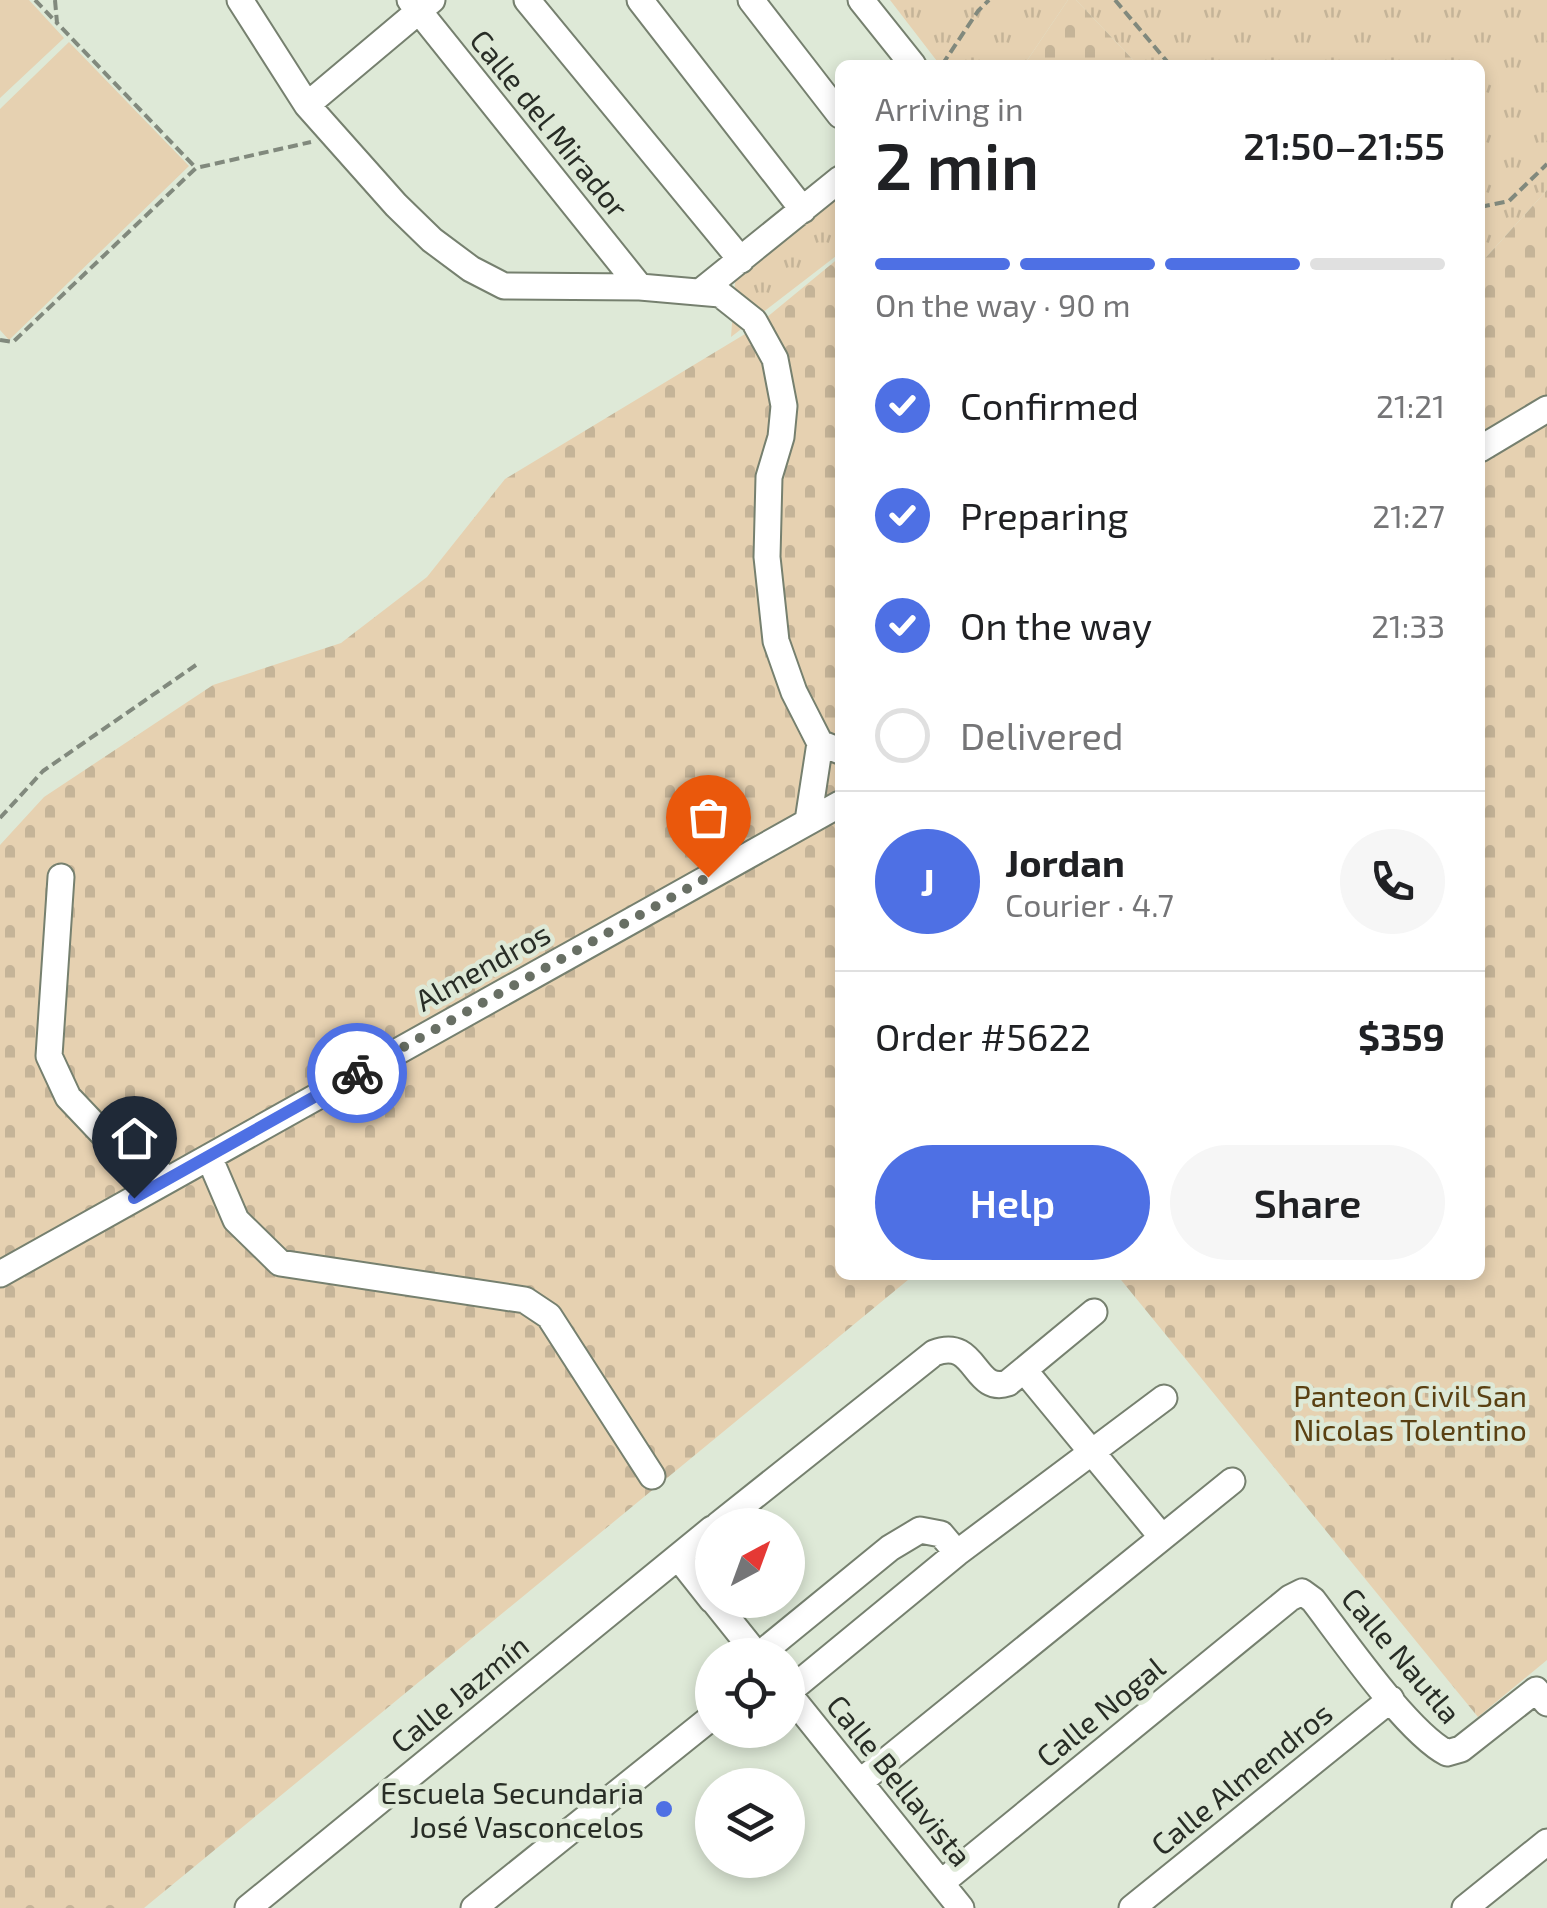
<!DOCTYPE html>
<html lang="en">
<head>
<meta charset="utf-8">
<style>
  :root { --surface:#fff; --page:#f6f6f6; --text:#202124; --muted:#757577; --line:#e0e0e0; --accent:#4e70e4 }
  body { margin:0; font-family:"Exo 2",sans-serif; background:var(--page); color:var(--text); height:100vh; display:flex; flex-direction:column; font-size:38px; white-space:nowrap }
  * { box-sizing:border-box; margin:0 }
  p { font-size:32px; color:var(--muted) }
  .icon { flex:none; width:55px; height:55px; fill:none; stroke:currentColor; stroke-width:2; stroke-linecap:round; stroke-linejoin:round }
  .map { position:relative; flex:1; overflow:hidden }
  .drawer { position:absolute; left:835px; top:60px; width:650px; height:1220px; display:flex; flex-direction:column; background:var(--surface); border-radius:15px; box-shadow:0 5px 15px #0003 }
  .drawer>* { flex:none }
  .needle { width:65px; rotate:41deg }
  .buttons { position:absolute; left:695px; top:1508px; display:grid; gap:20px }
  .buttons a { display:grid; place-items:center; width:110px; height:110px; border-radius:50%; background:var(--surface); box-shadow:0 5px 15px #0003; font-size:50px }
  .pin { position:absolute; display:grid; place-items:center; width:85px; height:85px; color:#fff; margin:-102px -42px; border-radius:50% 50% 50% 0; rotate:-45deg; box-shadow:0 0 10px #0007 }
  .pin .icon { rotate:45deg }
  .courier { position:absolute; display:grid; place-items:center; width:100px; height:100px; margin:-50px; border:8px solid #4e70e4; border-radius:50%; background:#fff; color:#222; box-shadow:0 2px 12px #0007 }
  .headline em { font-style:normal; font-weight:600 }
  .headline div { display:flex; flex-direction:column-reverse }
  .headline { display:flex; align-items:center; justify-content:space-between; height:170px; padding:0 40px }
  h1 { font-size:65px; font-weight:600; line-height:75px }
  .bar { display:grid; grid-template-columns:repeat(4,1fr); gap:15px 10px; align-content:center; height:120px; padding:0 40px }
  .bar i { height:12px; border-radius:8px; background:var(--line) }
  .bar .current { background:var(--accent) }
  .bar p { grid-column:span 4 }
  .line { display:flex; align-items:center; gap:25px; padding:0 40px; border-top:2px solid var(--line) }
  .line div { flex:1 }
  .round { display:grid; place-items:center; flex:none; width:105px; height:105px; border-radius:52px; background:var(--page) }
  ol { padding:0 40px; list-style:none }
  li { display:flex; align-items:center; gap:30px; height:110px }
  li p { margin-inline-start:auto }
  li .icon { padding:10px; border-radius:50%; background:var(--accent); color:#fff; stroke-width:4 }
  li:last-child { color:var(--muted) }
  li i { width:55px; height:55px; border:5px solid var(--line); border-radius:50% }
  .button { display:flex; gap:20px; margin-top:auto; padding:20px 40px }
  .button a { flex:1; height:115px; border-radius:60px; background:var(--accent); color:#fff; font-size:40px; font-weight:600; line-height:115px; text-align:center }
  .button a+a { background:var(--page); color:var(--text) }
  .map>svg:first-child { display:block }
</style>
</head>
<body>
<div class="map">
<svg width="1547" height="1908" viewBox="0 0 1547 1908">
  <defs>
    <pattern id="grass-tufts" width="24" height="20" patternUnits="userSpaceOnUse" patternTransform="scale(2.5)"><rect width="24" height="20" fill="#e6d1b1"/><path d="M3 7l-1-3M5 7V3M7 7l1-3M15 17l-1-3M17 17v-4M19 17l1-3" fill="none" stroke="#c5b498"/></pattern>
    <pattern id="cemetery-stones" width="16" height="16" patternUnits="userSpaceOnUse" patternTransform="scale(2.5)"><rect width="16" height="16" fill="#e6d1b1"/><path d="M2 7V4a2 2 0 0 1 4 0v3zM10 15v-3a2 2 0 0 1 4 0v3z" fill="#c5b498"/></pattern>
  </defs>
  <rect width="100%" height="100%" fill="#dee9d7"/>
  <path fill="url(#grass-tufts)" d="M890,0H1068L1024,65H940Z
    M1076,0H1547V190L1480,264V65H1138Z
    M840,189V253L731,337L736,269Z"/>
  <path fill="url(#cemetery-stones)" d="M1068,0H1076L1138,65H1024Z
    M1547,190V1660L1478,1717L1117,1275H1480V264Z
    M840,257V1275H914L144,1908H0V845L44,797L213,685L341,643L427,577L505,479L750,331Z"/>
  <path fill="#e6d1b1" d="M0,0H29L64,38L0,98Z
    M69,42L189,166L9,340L0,330V109Z"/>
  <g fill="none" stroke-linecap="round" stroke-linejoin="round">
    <g stroke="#76806f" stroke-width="29">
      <path id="minor" d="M240,0L307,105L396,205L432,240L471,269L504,286L640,287L720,294L754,321L775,359L784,406L781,437L769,477L767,557L776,641L794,692L820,743L840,751
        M410,0L640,287
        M527,0L741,260
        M640,0L803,210
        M751,0L840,115
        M861,0L913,65
        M307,105L432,0
        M700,292L840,179
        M1480,449L1547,409
        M808,821L820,743
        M61,877L49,1056L68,1097L104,1135L168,1179
        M209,1157L236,1220L280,1263L525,1300L549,1316L652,1476
        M0,1274L840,804
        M1024,1370L1161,1536
        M718,1525L934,1353C977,1336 973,1395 1008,1383L1094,1312
        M678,1557L712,1600
        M713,1600L757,1655
        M759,1655L890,1548L920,1530L941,1534L957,1553
        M788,1692L957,1553L1164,1398
        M788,1693L961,1908
        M860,1782L1232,1481
        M941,1883L1290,1598L1302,1592L1313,1600C1343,1639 1407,1732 1447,1753L1461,1749L1536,1690L1547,1703
        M248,1908L712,1529
        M474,1908L712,1717
        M1132,1908L1391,1699
        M1465,1908L1547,1842"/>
    </g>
    <path stroke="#81897d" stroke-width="4" stroke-dasharray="10 5" stroke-linecap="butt" d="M35,0L56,22
      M55,0L57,23L196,168
      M1115,0L1170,65
      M942,65L978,11L989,0
      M1480,207L1509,201L1547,164
      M0,340L13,342L196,168L311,142
      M0,818L43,771L196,665"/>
    <use href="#minor" stroke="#fff" stroke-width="25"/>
  </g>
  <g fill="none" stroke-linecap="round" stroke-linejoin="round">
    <path stroke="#686f64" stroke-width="10" stroke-dasharray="0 18" d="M357,1073L708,877"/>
    <path stroke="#4e70e4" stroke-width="12" d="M134,1198L357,1073"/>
  </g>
  <circle fill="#4e70e4" stroke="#dee9d7" stroke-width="4" cx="664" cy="1809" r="10"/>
  <g text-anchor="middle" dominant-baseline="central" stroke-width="9" stroke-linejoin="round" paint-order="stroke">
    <g font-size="30" fill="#282d26" stroke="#dee9d7">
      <text transform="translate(550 123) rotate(51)">Calle del Mirador</text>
      <text transform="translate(482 966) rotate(-29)">Almendros</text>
      <text transform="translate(1402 1655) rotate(50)">Calle Nautla</text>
      <text transform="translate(459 1693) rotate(-39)">Calle Jazmín</text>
      <text transform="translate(1100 1711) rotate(-39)">Calle Nogal</text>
      <text transform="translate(1241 1778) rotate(-39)">Calle Almendros</text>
      <text transform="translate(900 1780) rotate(51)">Calle Bellavista</text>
    </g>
    <g font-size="30" fill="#5a4012" stroke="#dee9d7">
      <text x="1410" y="1395">Panteon Civil San<tspan x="1410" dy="34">Nicolas Tolentino</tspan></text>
    </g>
    <g font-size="30" fill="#282d26" stroke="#dee9d7" text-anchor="end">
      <text x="644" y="1792">Escuela Secundaria<tspan x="644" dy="34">José Vasconcelos</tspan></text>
    </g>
  </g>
</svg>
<div class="buttons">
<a><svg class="needle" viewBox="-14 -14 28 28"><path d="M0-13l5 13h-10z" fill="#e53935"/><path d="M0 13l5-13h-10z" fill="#757577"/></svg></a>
<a><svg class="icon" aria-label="locate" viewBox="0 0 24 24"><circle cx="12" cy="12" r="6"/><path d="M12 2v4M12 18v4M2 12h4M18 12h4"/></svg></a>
<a><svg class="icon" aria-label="layers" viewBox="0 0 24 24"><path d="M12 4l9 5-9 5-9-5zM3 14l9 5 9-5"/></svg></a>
</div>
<div class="pin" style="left:708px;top:877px;background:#ea580c"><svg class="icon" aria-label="bag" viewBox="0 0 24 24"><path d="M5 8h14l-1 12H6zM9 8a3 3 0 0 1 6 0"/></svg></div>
<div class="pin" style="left:134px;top:1198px;background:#1f2937"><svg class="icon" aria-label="home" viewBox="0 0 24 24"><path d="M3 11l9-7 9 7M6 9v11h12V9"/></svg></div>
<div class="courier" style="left:357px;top:1073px"><svg class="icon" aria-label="bike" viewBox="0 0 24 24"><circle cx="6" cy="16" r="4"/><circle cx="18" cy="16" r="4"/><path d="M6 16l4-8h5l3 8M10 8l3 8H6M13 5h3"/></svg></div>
<section class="drawer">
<div class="headline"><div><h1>2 min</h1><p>Arriving in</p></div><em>21:50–21:55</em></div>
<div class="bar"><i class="current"></i><i class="current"></i><i class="current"></i><i></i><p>On the way · 90 m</p></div>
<ol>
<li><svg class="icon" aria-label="check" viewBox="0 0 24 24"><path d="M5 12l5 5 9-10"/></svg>Confirmed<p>21:21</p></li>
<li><svg class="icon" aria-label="check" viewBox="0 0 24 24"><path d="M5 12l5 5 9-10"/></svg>Preparing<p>21:27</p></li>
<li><svg class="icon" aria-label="check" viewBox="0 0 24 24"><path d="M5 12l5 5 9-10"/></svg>On the way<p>21:33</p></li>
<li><i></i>Delivered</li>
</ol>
<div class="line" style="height:180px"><b class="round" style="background:var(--accent);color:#fff">J</b><div><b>Jordan</b><p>Courier · 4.7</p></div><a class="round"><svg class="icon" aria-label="phone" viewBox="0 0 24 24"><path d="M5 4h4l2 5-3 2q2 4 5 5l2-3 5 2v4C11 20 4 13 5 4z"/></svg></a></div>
<div class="line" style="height:130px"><div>Order #5622</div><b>$359</b></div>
<div class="button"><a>Help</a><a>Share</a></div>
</section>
</div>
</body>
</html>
